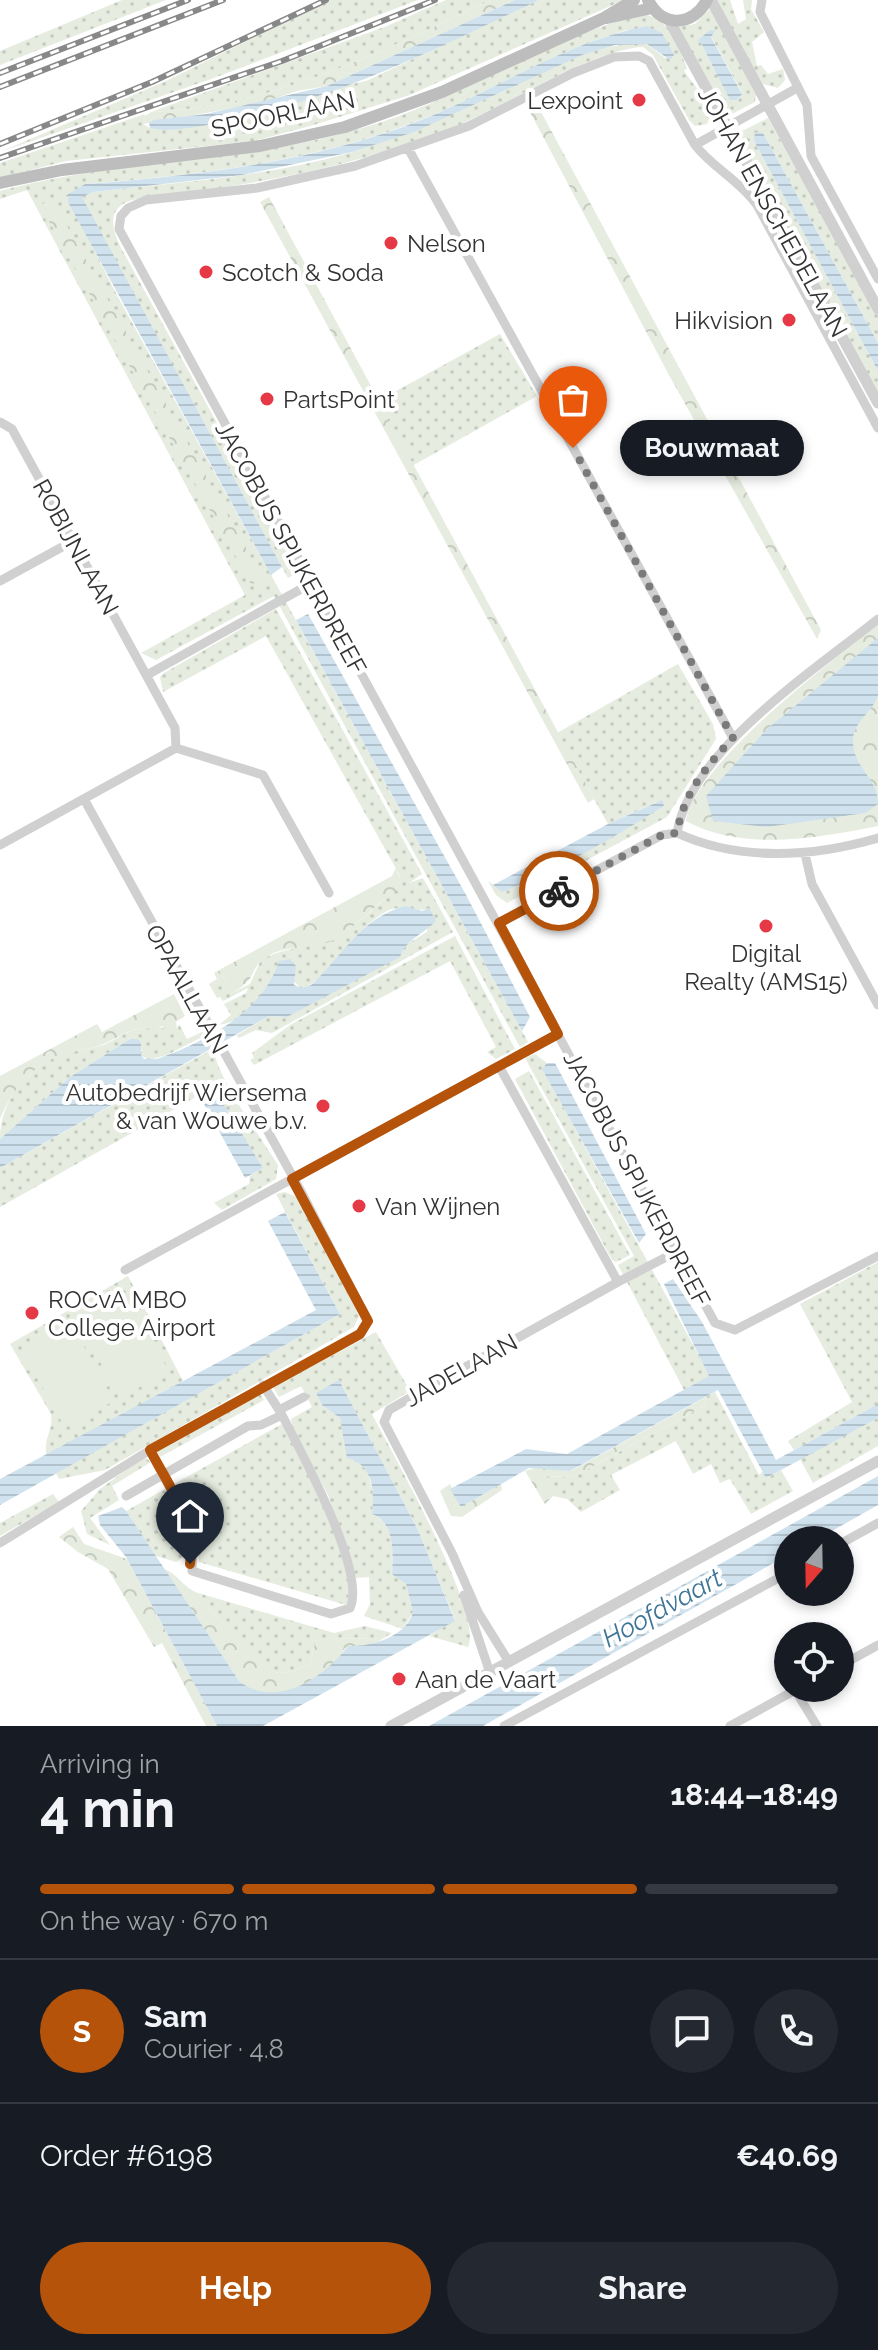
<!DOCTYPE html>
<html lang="en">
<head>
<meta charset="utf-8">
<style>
  :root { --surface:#171b24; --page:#242831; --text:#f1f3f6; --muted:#9ea1a6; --line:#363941; --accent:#b45309 }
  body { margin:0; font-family:Raleway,sans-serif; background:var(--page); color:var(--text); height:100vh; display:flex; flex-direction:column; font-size:30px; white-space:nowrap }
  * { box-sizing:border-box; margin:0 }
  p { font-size:26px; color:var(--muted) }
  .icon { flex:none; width:44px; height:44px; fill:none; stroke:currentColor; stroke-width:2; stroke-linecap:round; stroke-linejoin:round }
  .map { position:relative; height:1726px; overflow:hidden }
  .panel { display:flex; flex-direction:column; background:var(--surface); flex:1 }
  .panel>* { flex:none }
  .needle { width:52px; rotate:200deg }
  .tools { position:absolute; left:774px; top:1526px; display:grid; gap:16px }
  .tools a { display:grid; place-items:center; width:80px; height:80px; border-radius:50%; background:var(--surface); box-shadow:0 4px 12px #0003; font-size:40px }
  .pin { position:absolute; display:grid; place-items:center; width:68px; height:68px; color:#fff; margin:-82px -34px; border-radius:50% 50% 50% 0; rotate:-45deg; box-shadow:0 0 8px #0007 }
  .pin .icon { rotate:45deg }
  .courier { position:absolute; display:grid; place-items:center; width:80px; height:80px; margin:-40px; border:6px solid #b45309; border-radius:50%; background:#fff; color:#222; box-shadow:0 2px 10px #0007 }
  .bubble { position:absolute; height:56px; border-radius:28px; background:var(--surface); box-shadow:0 4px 12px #0003; font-size:26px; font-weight:700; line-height:56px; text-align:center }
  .head em { font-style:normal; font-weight:700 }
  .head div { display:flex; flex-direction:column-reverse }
  .head { display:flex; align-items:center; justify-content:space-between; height:136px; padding:0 40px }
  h1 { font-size:52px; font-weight:700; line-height:60px }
  .bar { display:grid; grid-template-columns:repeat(4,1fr); gap:12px 8px; align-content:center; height:96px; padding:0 40px }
  .bar i { height:10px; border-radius:6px; background:var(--line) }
  .bar .on { background:var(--accent) }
  .bar p { grid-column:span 4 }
  .line { display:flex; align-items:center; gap:20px; padding:0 40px; border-top:2px solid var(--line) }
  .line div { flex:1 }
  .round { display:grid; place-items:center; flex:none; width:84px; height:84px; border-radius:42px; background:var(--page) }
  .primary-button { display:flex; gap:16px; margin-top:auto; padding:16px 40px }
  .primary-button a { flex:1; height:92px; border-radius:48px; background:var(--accent); color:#fff; font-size:32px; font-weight:700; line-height:92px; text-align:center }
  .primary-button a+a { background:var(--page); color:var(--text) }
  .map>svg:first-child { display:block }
</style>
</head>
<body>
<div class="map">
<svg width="878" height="1726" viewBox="0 0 878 1726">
  <defs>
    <pattern id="grass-dots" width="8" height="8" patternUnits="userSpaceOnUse" patternTransform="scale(2)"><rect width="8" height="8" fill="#e6ecdf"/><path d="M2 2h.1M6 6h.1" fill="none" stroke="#c6cbc0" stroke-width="1.8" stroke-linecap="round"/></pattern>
    <pattern id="forest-crowns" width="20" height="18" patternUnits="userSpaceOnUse" patternTransform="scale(2)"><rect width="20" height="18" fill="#e6ecdf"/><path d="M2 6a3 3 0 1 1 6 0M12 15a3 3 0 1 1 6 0" fill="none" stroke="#c6cbc0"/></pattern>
    <pattern id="water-rules" width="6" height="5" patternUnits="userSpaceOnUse" patternTransform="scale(2)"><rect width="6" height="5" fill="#cfe2ee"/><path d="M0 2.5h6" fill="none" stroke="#b2c2cd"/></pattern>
  </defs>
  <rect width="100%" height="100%" fill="#fff"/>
  <path fill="url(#grass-dots)" fill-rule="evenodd" d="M122,0H166L0,65V51Z
    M330,0H418L214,78L0,152L166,81Z
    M446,0H491C382,51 274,107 151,112L387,26Z
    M539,0H624L407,96L310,126L254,141L66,161L0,178V163L145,114L143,124L150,128L366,81Z
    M715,0H730L738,24L746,19L743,0H752L751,9L764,32L752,42L757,66L761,65L768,74L783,69L785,80L778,88L763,84Z
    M711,8L756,95L755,102L728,116L678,27L695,24ZM711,36L742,93L738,100L730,99L700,41Z
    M641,14C670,17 677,44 687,68L684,71L713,110L707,124L695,126L689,120L653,55L643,47C591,49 500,110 447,130C341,171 244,186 132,200C107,208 111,226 120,246L296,567L295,574L288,578L81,197L93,192C179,182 268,177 352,152C403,137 450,115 499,93C545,72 595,40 647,44L665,58L674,55L627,30C554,50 491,93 420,120C314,162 199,175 85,184L67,197L118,297L528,1042L520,1047L274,596L156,660L141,653L245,595L27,190L0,199V191C118,159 241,163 359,129C457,102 542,41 641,14Z
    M768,118L878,315V343L763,133L756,136L754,141L878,371V394L741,145L742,131Z
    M500,334L537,396L412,466L378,401Z
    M276,609L422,874L409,883L423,878L453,932L272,1033L256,1030L239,1038L237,1035L269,1016L287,1017L427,932L429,908C415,914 402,903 387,911C351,930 332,976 302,989L292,980L296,966L280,961C270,989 250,1020 219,1025L231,1015L224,1004L246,993L248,988L223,1001L220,997L217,998L209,984L217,979L214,973L219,970L232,993L250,984L261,960C286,946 313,948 338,936C361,924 380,900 402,886L399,874L266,636L163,692L160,677L164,673Z
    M678,664L713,724L716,739L667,817L507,903L496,895L488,881L502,891L661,800L608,824L557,733Z
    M455,936L515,1049L496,1059L487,1052L496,1047L450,961L254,1065L250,1060L254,1058L252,1053L290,1025Z
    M179,1024L187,1039L204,1031L206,1035L167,1055L149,1060L140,1055L142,1050L130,1039L70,1077L0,1139C0,1101 27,1067 63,1054C77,1050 93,1049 106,1044C123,1036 139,1021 158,1032L159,1027L176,1030Z
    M214,1048C213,1072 263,1141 278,1165L276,1179L222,1210L214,1203L249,1184L250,1176L263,1168L212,1088L0,1207V1168Z
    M535,1054L547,1063L543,1070L710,1376L684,1390L618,1265L634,1256L525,1058Z
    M529,1071L630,1255L616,1262L612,1260L515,1079Z
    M285,1192L297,1197L306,1209L359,1316L354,1327L105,1470L59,1479L56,1473L340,1314L276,1194Z
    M878,1262V1404L794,1450L788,1441L852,1402L800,1304Z
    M128,1276L183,1381L47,1456C42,1441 54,1429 51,1414L10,1344Z
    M376,1332L410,1391L372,1414C391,1451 485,1616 468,1647L429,1636L455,1620L418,1530L339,1380L323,1406L340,1418L347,1444L367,1469L374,1497L372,1514C395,1523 393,1553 392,1573L406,1584L413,1612L403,1629L364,1616L370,1604L369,1577L356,1578L328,1495L293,1430L291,1419L312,1407L301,1386L279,1397L273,1387Z
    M715,1392L759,1475L763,1471L767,1478L781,1470L793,1491L751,1514L730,1479L720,1483L711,1464L693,1474L676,1441L611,1475L620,1490L581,1512L567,1499L553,1496L537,1476L573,1477L704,1406L706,1397Z
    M260,1393L264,1400L160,1457L157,1450Z
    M878,1418V1446L813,1483L800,1459Z
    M282,1424C298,1455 364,1576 346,1605L199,1562L197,1532L174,1484Z
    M144,1457L151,1462L112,1486L119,1500L90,1518L110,1545L87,1534L81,1511L100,1489Z
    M165,1489L188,1541L185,1556L176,1562L153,1555L126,1511Z
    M53,1494L59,1502L0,1536V1523Z
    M198,1593L334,1633L365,1626L392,1633L384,1638L316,1639L310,1664C301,1667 290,1673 280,1673C252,1671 217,1614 198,1593Z"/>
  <path fill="url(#forest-crowns)" d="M491,0H515L327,86L297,91L261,103L143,124L142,118L151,112C274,107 382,51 491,0Z
    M540,110L821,630L817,639L670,377L530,112Z
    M51,197L264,581L251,584L36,198L43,204Z
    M269,197L594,799L588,803L260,202Z
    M878,624V826C818,838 743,852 686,821C694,765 832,661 878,624Z
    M396,868L403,886C377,901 353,932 329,942C308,950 282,944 264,959C248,971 258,979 232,993L219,970L392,876Z
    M174,994L185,1016L176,1022L177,1030H170L169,1036L164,1033L163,1026L159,1027L158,1033C141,1020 122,1036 106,1043C93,1049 78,1050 64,1054C33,1064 12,1090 0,1119V1076L97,1024L102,1032Z
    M706,1397L704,1406L573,1477L538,1476L553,1496L545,1504L525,1471L538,1467L571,1471Z
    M450,1484L461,1507L501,1484L502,1490L462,1517L451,1516L440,1491Z
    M73,1527L84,1544L127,1559L217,1726H206L162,1643L154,1647L108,1569L78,1552L59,1537Z
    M161,1568C176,1571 183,1588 198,1593C217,1614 252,1670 280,1673C290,1673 301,1667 310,1664L316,1639L384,1638L374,1644L345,1648C335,1670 297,1692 273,1695C261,1697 248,1688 239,1681Z"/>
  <path fill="#e6ecdf" d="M125,1292L169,1371L120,1398L76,1319Z
    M71,1322L114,1401L65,1428L21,1349Z"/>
  <path fill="url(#water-rules)" d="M515,0H539C436,49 335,100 222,122C200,126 171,133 150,128L149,123L154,120L206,114L327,86Z
    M647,26L662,33L674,55L670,60L647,44L615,45L582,55L414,132L352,152L242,175L93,192L82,197L282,567L271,575L68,202V194L85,184C199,175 315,162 421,120C497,90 565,42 647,26Z
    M710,30L715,31L711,37L742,94L737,100H730L700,41H697Z
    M755,132L763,133L878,343V371L754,141Z
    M308,614L465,893L530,1017L522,1031L296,620Z
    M878,638C878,655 878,679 878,695C873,713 852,721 853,743C855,771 878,777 878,804L865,813L767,827L713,821L706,796L767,729Z
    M662,800L664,806C613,838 558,870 502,892L493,885L608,824Z
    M405,906L422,911L429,908L436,921C424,934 406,939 400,957L287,1017L269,1016L0,1168V1139L70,1077L130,1039H138L141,1043V1055L144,1059H157C207,1041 263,1012 279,961L290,959L296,966L294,985L302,988L311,985C343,956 360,918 405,906Z
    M547,1063H555L646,1234L639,1243L542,1069Z
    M213,1087L263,1168L245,1178L199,1095Z
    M285,1212L340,1314L0,1505V1479L316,1310L268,1221Z
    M673,1279L702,1322L776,1460L878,1404V1418L766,1478L718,1390L570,1471L529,1468L461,1507L450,1489L526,1449L567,1454L709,1376L664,1284Z
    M339,1380L418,1530L455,1621L263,1726H217L126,1557L100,1525L98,1516L122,1507L126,1511L239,1681C276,1710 324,1678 348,1646C371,1647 406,1637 413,1612L406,1584L392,1574C393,1554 395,1522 372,1514C375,1491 373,1464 347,1458L340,1418L323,1406L316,1393Z
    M878,1476V1505L816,1540H788V1555L483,1726H429Z"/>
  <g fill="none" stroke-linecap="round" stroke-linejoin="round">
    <path stroke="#d0d0d0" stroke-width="9" d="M762,0L760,12L807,105L811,156L878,279
      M797,88L695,145L649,61L639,56L614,57L573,73L469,126L355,166L257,188L146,200L128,208L121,216L119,229L715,1323L735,1330L878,1256
      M695,145C713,168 739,180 757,205L878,428
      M409,150L733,738
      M0,422L12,429L175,728L176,748
      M0,581L73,541
      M147,675L310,584
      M677,833C690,751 815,670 878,619
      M677,833C740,862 813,857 878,838
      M0,845L176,748L263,775L329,893
      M805,854L812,884L878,1005
      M499,923L662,835L677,833
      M499,1066L558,1034
      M125,1270L499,1066L618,1282L415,1395L389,1410L384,1422L452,1553L478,1612L509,1662
      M618,1282L676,1252
      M263,1385L279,1410
      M150,1450L186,1519L193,1540L192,1571L331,1614L350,1608C367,1572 301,1452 282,1415
      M126,1496L248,1426L261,1425L282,1415L279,1410L304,1397
      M0,1543L150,1450L360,1334L368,1321L303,1195L84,799
      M840,1544L878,1523
      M464,1595L490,1673
      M840,1666L878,1645
      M795,1690L817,1726
      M504,1726L788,1573
      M730,1726L799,1688"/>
    <path stroke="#d0d0d0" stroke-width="11" d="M711,0L878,309
      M669,20L878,403
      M391,1726L878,1461"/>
    <path stroke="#bdbdbd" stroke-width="12" d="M648,0C662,28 693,27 707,0
      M607,18L652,8
      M0,183L62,170L260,146L345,127L442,92L604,18L634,0"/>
    <g stroke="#888" stroke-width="6">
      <path id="rail" d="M0,73L188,0
        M0,87L223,0
        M0,144L152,82L326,0
        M0,158L282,61L435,0"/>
    </g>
    <use href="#rail" stroke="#fff" stroke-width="3" stroke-dasharray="9" stroke-linecap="butt"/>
  </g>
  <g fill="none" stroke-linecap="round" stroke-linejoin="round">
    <path stroke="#7a7a7a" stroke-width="8" stroke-dasharray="0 14.4" d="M559,891L662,835L677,833C684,792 706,767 733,738L573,448"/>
    <path stroke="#b45309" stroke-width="10" d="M190,1564C196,1521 170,1488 150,1450L360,1334L368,1321L292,1179L558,1034L499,923L559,891"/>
  </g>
  <g fill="#e63946" stroke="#fff" stroke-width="3">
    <circle cx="639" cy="100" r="8"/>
    <circle cx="391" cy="243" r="8"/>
    <circle cx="206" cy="272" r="8"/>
    <circle cx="789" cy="320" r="8"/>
    <circle cx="267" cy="399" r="8"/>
    <circle cx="766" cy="926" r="8"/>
    <circle cx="323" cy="1106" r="8"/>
    <circle cx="359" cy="1206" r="8"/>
    <circle cx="32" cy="1313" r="8"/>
    <circle cx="399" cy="1679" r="8"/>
  </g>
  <g text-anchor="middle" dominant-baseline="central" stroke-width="8" stroke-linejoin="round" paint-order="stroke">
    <g font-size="24" fill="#333" stroke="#fff" text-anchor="start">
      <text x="623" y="100" text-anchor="end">Lexpoint</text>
      <text x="407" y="243">Nelson</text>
      <text x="222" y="272">Scotch &amp; Soda</text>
      <text x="773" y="320" text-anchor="end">Hikvision</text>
      <text x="283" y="399">PartsPoint</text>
      <text x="766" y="953" text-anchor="middle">Digital<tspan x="766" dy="28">Realty (AMS15)</tspan></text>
      <text x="307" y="1092" text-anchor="end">Autobedrijf Wiersema<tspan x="307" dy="28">&amp; van Wouwe b.v.</tspan></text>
      <text x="375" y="1206">Van Wijnen</text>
      <text x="48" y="1299">ROCvA MBO<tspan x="48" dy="28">College Airport</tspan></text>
      <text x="415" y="1679">Aan de Vaart</text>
    </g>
    <g font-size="24" fill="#333" stroke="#fff">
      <text transform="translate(283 114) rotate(-12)">SPOORLAAN</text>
      <text transform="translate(773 212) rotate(61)">JOHAN ENSCHEDELAAN</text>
      <text transform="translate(76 547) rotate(61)">ROBIJNLAAN</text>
      <text transform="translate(291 548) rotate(61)">JACOBUS SPIJKERDREEF</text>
      <text transform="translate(187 989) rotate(61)">OPAALLAAN</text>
      <text transform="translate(637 1179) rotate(62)">JACOBUS SPIJKERDREEF</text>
      <text transform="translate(461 1370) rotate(-29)">JADELAAN</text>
    </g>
    <g font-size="26" font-style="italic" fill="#3f7597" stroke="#fff">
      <text transform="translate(662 1608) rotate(-29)">Hoofdvaart</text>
    </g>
  </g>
</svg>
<div class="tools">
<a><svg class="needle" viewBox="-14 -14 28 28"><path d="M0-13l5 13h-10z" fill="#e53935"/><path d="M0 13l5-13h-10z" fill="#9ea1a6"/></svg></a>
<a><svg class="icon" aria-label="locate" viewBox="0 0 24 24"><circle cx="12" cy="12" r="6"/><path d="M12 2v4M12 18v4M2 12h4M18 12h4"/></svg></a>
</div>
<div class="pin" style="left:573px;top:448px;background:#ea580c"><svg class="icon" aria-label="bag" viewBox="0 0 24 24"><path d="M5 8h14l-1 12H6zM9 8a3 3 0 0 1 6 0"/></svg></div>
<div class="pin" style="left:190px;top:1564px;background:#1f2937"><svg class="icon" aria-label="home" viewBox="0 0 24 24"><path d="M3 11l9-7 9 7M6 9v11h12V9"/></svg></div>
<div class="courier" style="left:559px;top:891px"><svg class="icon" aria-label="bike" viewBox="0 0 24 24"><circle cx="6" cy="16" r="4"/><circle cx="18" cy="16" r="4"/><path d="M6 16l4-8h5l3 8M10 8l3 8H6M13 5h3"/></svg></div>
<div class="bubble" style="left:620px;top:420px;width:184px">Bouwmaat</div>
</div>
<section class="panel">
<div class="head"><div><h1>4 min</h1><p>Arriving in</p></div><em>18:44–18:49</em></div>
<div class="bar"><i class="on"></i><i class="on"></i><i class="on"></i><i></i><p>On the way · 670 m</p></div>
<div class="line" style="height:144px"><b class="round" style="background:var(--accent);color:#fff">S</b><div><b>Sam</b><p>Courier · 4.8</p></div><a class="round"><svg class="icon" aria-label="chat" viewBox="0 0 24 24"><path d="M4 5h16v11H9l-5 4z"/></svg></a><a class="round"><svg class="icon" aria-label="phone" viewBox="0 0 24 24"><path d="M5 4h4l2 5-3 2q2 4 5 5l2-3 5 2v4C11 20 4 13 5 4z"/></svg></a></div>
<div class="line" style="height:104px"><div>Order #6198</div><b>€40.69</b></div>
<div class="primary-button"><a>Help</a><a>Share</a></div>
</section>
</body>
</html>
